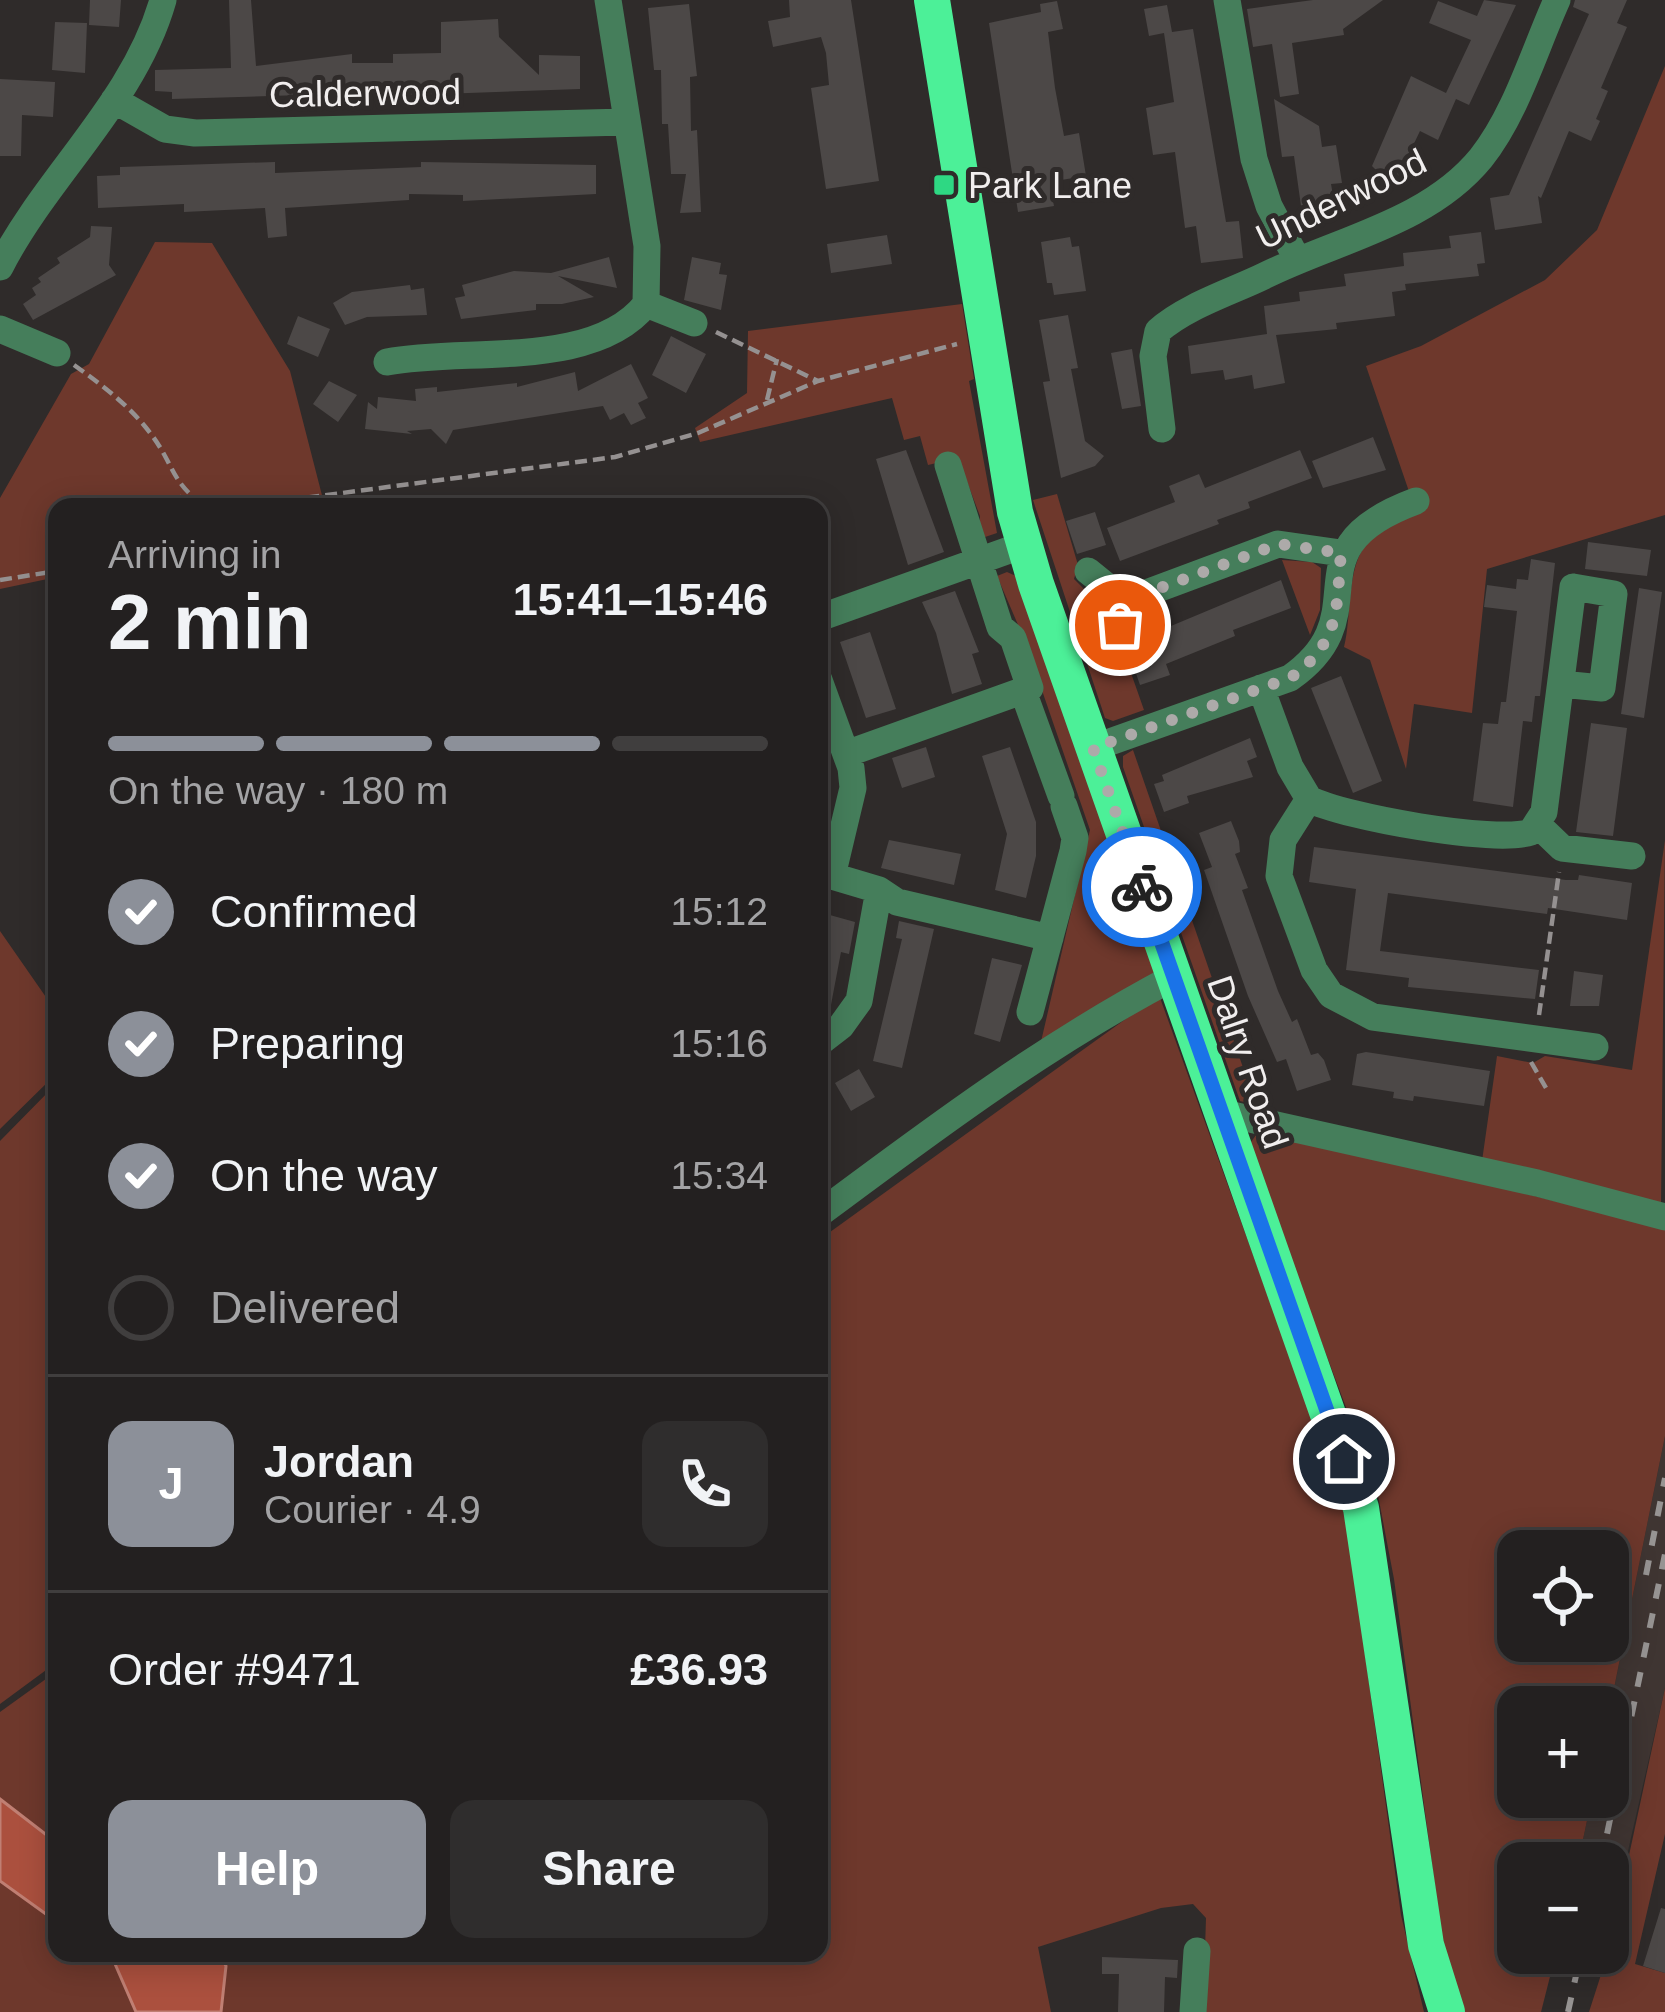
<!DOCTYPE html>
<html lang="en">
<head>
<meta charset="utf-8">
<style>
  :root { --surface:#232020; --page:#2f2d2d; --text:#f1f3f6; --muted:#a3a3a5; --line:#403e3e; --accent:#8c9099 }
  body { margin:0; font-family:Arial,sans-serif; background:var(--page); color:var(--text); height:100vh; display:flex; flex-direction:column; font-size:45px; white-space:nowrap }
  * { box-sizing:border-box; margin:0 }
  p { font-size:39px; color:var(--muted) }
  .icon { flex:none; width:66px; height:66px; fill:none; stroke:currentColor; stroke-width:2; stroke-linecap:round; stroke-linejoin:round }
  .map { position:relative; flex:1; overflow:hidden }
  .details { position:absolute; left:48px; top:498px; width:780px; height:1464px; display:flex; flex-direction:column; background:var(--surface); border-radius:24px; box-shadow:0 6px 30px #0003,0 0 0 3px var(--line) }
  .details>* { flex:none }
  .buttons { position:absolute; left:1497px; top:1530px; display:grid; gap:24px }
  .buttons a { display:grid; place-items:center; width:132px; height:132px; border-radius:24px; background:var(--surface); box-shadow:0 6px 30px #0003,0 0 0 3px var(--line); font-size:60px }
  .pin { position:absolute; display:grid; place-items:center; width:102px; height:102px; color:#fff; margin:-51px; border:6px solid #fff; border-radius:50%; box-shadow:0 3px 12px #0007 }
  .courier { position:absolute; display:grid; place-items:center; width:120px; height:120px; margin:-60px; border:9px solid #1a73e8; border-radius:50%; background:#fff; color:#222; box-shadow:0 3px 15px #0007 }
  .overview em { font-style:normal; font-weight:600 }
  .overview div { display:flex; flex-direction:column-reverse }
  .overview { display:flex; align-items:center; justify-content:space-between; height:204px; padding:0 60px }
  h1 { font-size:78px; font-weight:600; line-height:90px }
  .bar { display:grid; grid-template-columns:repeat(4,1fr); gap:18px 12px; align-content:center; height:144px; padding:0 60px }
  .bar i { height:15px; border-radius:9px; background:var(--line) }
  .bar .active { background:var(--accent) }
  .bar p { grid-column:span 4 }
  .line { display:flex; align-items:center; gap:30px; padding:0 60px; border-top:3px solid var(--line) }
  .line div { flex:1 }
  .round { display:grid; place-items:center; flex:none; width:126px; height:126px; border-radius:24px; background:var(--page) }
  ol { padding:0 60px; list-style:none }
  li { display:flex; align-items:center; gap:36px; height:132px }
  li p { margin-inline-start:auto }
  li .icon { padding:12px; border-radius:50%; background:var(--accent); color:#fff; stroke-width:4 }
  li:last-child { color:var(--muted) }
  li i { width:66px; height:66px; border:6px solid var(--line); border-radius:50% }
  .button { display:flex; gap:24px; margin-top:auto; padding:24px 60px }
  .button a { flex:1; height:138px; border-radius:24px; background:var(--accent); color:#fff; font-size:48px; font-weight:600; line-height:138px; text-align:center }
  .button a+a { background:var(--page); color:var(--text) }
  .map>svg:first-child { display:block }
</style>
</head>
<body>
<div class="map">
<svg width="1665" height="2012" viewBox="0 0 1665 2012">
  <rect width="100%" height="100%" fill="#2f2b2a"/>
  <path fill="#3f3532" d="M1665,1436V1688L1608,1939V1863H1578L1592,1797H1608V1718Z"/>
  <path fill="#6e382c" fill-rule="evenodd" d="M1665,66V515L1487,569L1472,713L1414,704L1406,769L1370,660L1344,647C1352,616 1346,568 1367,543C1378,529 1400,519 1415,509L1366,366L1421,346L1545,280L1597,230Z
    M155,242L212,243L290,371L325,507H57V577L0,589V498L71,374L89,364Z
    M962,304L974,379L969,381L997,533L979,539L980,516L958,458L928,465L920,436L904,440L892,398L700,442L695,428L747,393L748,331Z
    M1057,494L1078,565L1074,579L1105,610L1101,649L1109,658L1125,656L1144,710L1113,721L1105,718L1033,500Z
    M1282,560L1312,562L1321,568L1320,610L1310,635Z
    M1007,572L1016,576L1156,975L1040,1046L1090,830L1025,641L997,576Z
    M1133,750L1256,1105L1240,1101L1123,767V756Z
    M1665,840L1661,1205L1482,1161L1497,1056L1533,1063L1545,1056L1632,1070Z
    M0,931L57,1013V1073L0,1129Z
    M1159,995L1345,1509L1401,1915L1424,2012H1203L1206,1918L1193,1904L1161,1908L1038,1947L1051,2012H221L226,1966L218,1953H819V1240Z
    M57,1083V1662L0,1704V1141Z
    M1262,1127L1665,1229V1436L1608,1718V1707H1518V1797H1592L1578,1863H1518V1953H1556L1541,2012H1463L1445,1962L1394,1579L1377,1490L1248,1146ZM1518,1551H1608V1641H1518Z
    M57,1671V1843L0,1799V1712Z
    M1665,1688V1834L1635,1964L1665,1973V2012H1589L1608,1953Z
    M0,1881L57,1922V1953C115,1953 117,1957 136,2012H0Z"/>
  <path fill="#ab503e" stroke="#c07f73" stroke-width="3" d="M0,1799L57,1843V1922L0,1881Z
    M100,1953H218L226,1966L221,2012H136L115,1964Z"/>
  <path fill="#4c4847" d="M90,0H121L119,27L89,25Z
    M229,0H251L256,66L352,54V63H393V54L441,53V22L498,19L499,37L539,75V55L580,56V89L302,99V95L172,99V92L155,91V70L231,68Z
    M789,0H851L879,181L826,189L811,88L829,85L826,53L821,37L773,47L768,21L790,17Z
    M1313,0H1383L1343,29L1344,35L1292,43L1299,94L1280,97L1272,44L1253,47L1247,9Z
    M1484,0L1516,5L1469,105L1456,99L1438,140L1420,131L1393,187L1372,166L1411,76L1446,93L1471,40L1429,23L1438,1L1477,16Z
    M1575,0H1627L1617,23L1627,27L1601,88L1608,91L1596,119L1600,121L1591,141L1569,131L1541,198L1538,196L1542,223L1495,230L1490,198L1509,195L1589,14L1573,7Z
    M1057,1L1063,29L1048,32L1055,88L1064,136L1079,133L1086,176L1061,180L1064,194L1052,196L1054,206L1018,212L989,23L1041,12L1040,4Z
    M689,4L697,76L690,77L691,131L697,130L701,212L680,213L686,174H671L668,124H662L661,70H654L648,8Z
    M1167,5L1172,32L1193,29L1226,222L1239,221L1243,258L1201,263L1196,226L1185,228L1175,152L1153,155L1146,108L1174,102L1164,33L1149,36L1144,9Z
    M55,22L87,23L85,73L52,70Z
    M0,79L55,82L53,117L22,115L21,156H0Z
    M1274,99L1319,126L1322,147L1336,145L1342,183L1331,184L1334,201L1301,206L1294,156L1282,157Z
    M275,162V173L421,167V162L596,165V194L463,201V195L409,194V200L285,208L287,236L268,238L265,208L184,212V204L98,208L97,176L120,175V167Z
    M91,226L112,227L109,265L116,275L33,320L23,304L36,295L32,288L41,282L38,278L60,263L57,258L90,237Z
    M1481,232L1485,263L1477,264L1479,276L1405,284L1406,290L1392,292L1395,316L1336,323L1337,329L1276,335L1285,383L1254,389L1252,375L1225,380L1223,370L1191,374L1188,346L1267,334L1264,306L1300,301L1299,292L1346,286L1344,274L1404,266L1403,253L1451,248L1449,236Z
    M887,235L892,264L831,273L827,244Z
    M1070,237L1072,247L1079,246L1086,291L1054,295L1052,283H1047L1041,242Z
    M609,257L617,288L558,276L594,297L562,304H536V310L461,319L455,298L465,296L462,285L514,271L551,273Z
    M692,257L721,263L719,274L727,275L721,310L684,300Z
    M410,285L411,290L424,288L427,315L367,317L345,325L333,303L352,292Z
    M1068,315L1078,368L1071,369L1085,441L1104,456L1095,466L1061,478L1043,382L1050,381L1039,320Z
    M298,316L330,329L318,357L287,344Z
    M671,336L706,354L686,393L652,375Z
    M1132,349L1141,406L1122,409L1111,353Z
    M631,364L648,398L638,403L646,418L631,425L624,413L610,420L603,406L453,430L446,444L431,429L407,431L412,434L365,429L368,402L377,409L378,397L416,401L415,389L437,387V392L517,383V387L575,372L578,391Z
    M329,381L357,395L338,422L313,404Z
    M1373,437L1386,470L1323,488L1312,461Z
    M906,450L944,552L908,565L876,459Z
    M1300,450L1312,478L1248,502L1250,508L1217,520L1219,524L1120,561L1107,528L1175,502L1169,486L1199,474L1205,488Z
    M1095,512L1106,545L1077,554L1066,521Z
    M1588,542L1651,550L1647,576L1585,569Z
    M1531,559L1555,563L1540,696H1535L1532,722L1523,721L1513,807L1473,801L1483,723L1498,724L1501,702H1506L1517,611L1484,607L1487,585L1516,589L1517,579L1528,580Z
    M1281,580L1291,608L1233,630L1235,636L1166,664L1170,675L1140,685L1131,659L1164,643L1159,631Z
    M1639,588L1662,592L1644,718L1621,714Z
    M955,591L979,652L972,654L982,684L952,694L936,633L922,602Z
    M870,632L896,709L866,718L840,642Z
    M1341,676L1382,781L1353,793L1311,688Z
    M1591,723L1627,728L1613,836L1576,832Z
    M1250,738L1257,757L1247,761L1253,777L1187,796L1189,803L1164,812L1154,784L1164,781L1162,775Z
    M926,747L935,777L902,788L892,758Z
    M1010,747L1036,822V856L1026,898L995,890L1007,834L982,756Z
    M1231,821L1239,841L1240,852L1235,854L1248,888L1242,890L1278,991L1292,1022L1297,1019L1311,1055L1318,1053L1324,1060L1331,1080L1297,1091L1286,1059L1277,1062L1248,996L1204,870L1212,867L1199,833Z
    M889,840L961,854L954,885L881,868Z
    M1314,847L1566,880H1578L1579,875L1632,883L1627,920L1548,908L1547,914L1388,893L1380,951L1539,970L1535,999L1408,987L1409,978L1346,970L1356,889L1309,882Z
    M819,912L855,922L849,954L841,952L830,1010L819,1020Z
    M899,921L934,929L902,1068L873,1061L902,939L896,938Z
    M992,958L1022,965L1000,1042L974,1034Z
    M1574,971L1603,975L1599,1006H1570Z
    M1366,1052L1490,1071L1484,1106L1414,1096L1413,1101L1393,1098L1394,1092L1352,1085L1357,1054Z
    M859,1069L875,1097L851,1111L835,1083Z
    M1661,1908L1665,1909V1973L1643,1966Z
    M1102,1957L1178,1960L1177,1978L1165,1977L1164,2012H1118L1119,1974H1102Z"/>
  <g fill="none" stroke-linecap="round" stroke-linejoin="round">
    <path stroke="#959191" stroke-width="4.5" stroke-dasharray="12 6" stroke-linecap="butt" d="M716,332L818,381
      M74,365C102,385 130,406 151,434C175,466 171,484 207,507
      M767,400L777,359
      M180,507L183,492
      M236,507L615,457L698,433L818,381L957,344
      M0,580L57,571
      M1539,1015L1559,872
      M1531,1062L1546,1088"/>
    <path stroke="#457e5b" stroke-width="27" d="M1227,0L1254,159L1269,206L1297,259
      M114,100L165,129L195,133L626,122
      M0,267C47,175 134,102 163,0
      M646,304L694,323
      M0,329L57,353
      M387,362C466,347 594,370 646,304L647,246L608,0
      M1162,429L1153,356L1158,331C1186,306 1231,292 1264,276C1336,240 1428,223 1481,158C1516,114 1534,51 1557,0
      M1088,571L1125,601L1116,650
      M1125,601L1278,544L1341,553
      M819,618L1023,545
      M819,680L851,768L853,788L832,876L879,890L897,902L1050,938
      M1261,688L1290,767L1309,799L1283,840L1279,876L1314,970L1331,995L1373,1017L1595,1047
      M1023,691L1061,796
      M1093,748L1290,678C1384,612 1283,550 1416,501
      M846,754L1030,688L1013,638L1000,627L948,465
      M1309,799C1343,817 1496,844 1531,832L1544,812L1573,587L1614,594L1602,688L1561,684
      M1538,825L1562,848L1632,856
      M1030,1012L1073,851L1075,838L1064,806
      M819,1043L841,1026L859,1001L879,890
      M1223,1113L1537,1183L1665,1217
      M819,1214C933,1129 1048,1043 1174,977
      M1193,2012L1197,1951"/>
    <path stroke="#4cf098" stroke-width="36" d="M932,0L1015,512L1036,584L1361,1508L1426,1945L1447,2012"/>
    <path stroke="#979493" stroke-width="6" stroke-dasharray="15 15" stroke-linecap="butt" d="M1646,1575L1665,1478
      M1601,1863L1665,1554
      M1568,2012L1581,1953"/>
  </g>
  <g fill="none" stroke-linecap="round" stroke-linejoin="round">
    <path stroke="#adaaa9" stroke-width="12" stroke-dasharray="0 21.6" d="M1120,625L1125,601L1279,544L1341,553C1336,609 1341,642 1290,678L1093,748L1142,887"/>
    <path stroke="#1a73e8" stroke-width="15" d="M1142,887L1344,1459"/>
  </g>
  <rect fill="#2ed883" stroke="#2f2b2a" stroke-width="4.5" x="932" y="173" width="24" height="24" rx="6"/>
  <g text-anchor="middle" dominant-baseline="central" stroke-width="10" stroke-linejoin="round" paint-order="stroke">
    <g font-size="36" fill="#f1eeee" stroke="#2f2b2a">
      <text transform="translate(365 93) rotate(-1)">Calderwood</text>
      <text transform="translate(1341 199) rotate(-26)">Underwood</text>
      <text transform="translate(1248 1062) rotate(71)">Dalry Road</text>
    </g>
    <g font-size="36" fill="#f1eeee" stroke="#2f2b2a" text-anchor="start">
      <text x="968" y="185">Park Lane</text>
    </g>
  </g>
</svg>
<div class="buttons">
<a><svg class="icon" aria-label="locate" viewBox="0 0 24 24"><circle cx="12" cy="12" r="6"/><path d="M12 2v4M12 18v4M2 12h4M18 12h4"/></svg></a>
<a>+</a>
<a>−</a>
</div>
<div class="pin" style="left:1120px;top:625px;background:#ea580c"><svg class="icon" aria-label="bag" viewBox="0 0 24 24"><path d="M5 8h14l-1 12H6zM9 8a3 3 0 0 1 6 0"/></svg></div>
<div class="pin" style="left:1344px;top:1459px;background:#1f2937"><svg class="icon" aria-label="home" viewBox="0 0 24 24"><path d="M3 11l9-7 9 7M6 9v11h12V9"/></svg></div>
<div class="courier" style="left:1142px;top:887px"><svg class="icon" aria-label="bike" viewBox="0 0 24 24"><circle cx="6" cy="16" r="4"/><circle cx="18" cy="16" r="4"/><path d="M6 16l4-8h5l3 8M10 8l3 8H6M13 5h3"/></svg></div>
<section class="details">
<div class="overview"><div><h1>2 min</h1><p>Arriving in</p></div><em>15:41–15:46</em></div>
<div class="bar"><i class="active"></i><i class="active"></i><i class="active"></i><i></i><p>On the way · 180 m</p></div>
<ol>
<li><svg class="icon" aria-label="check" viewBox="0 0 24 24"><path d="M5 12l5 5 9-10"/></svg>Confirmed<p>15:12</p></li>
<li><svg class="icon" aria-label="check" viewBox="0 0 24 24"><path d="M5 12l5 5 9-10"/></svg>Preparing<p>15:16</p></li>
<li><svg class="icon" aria-label="check" viewBox="0 0 24 24"><path d="M5 12l5 5 9-10"/></svg>On the way<p>15:34</p></li>
<li><i></i>Delivered</li>
</ol>
<div class="line" style="height:216px"><b class="round" style="background:var(--accent);color:#fff">J</b><div><b>Jordan</b><p>Courier · 4.9</p></div><a class="round"><svg class="icon" aria-label="phone" viewBox="0 0 24 24"><path d="M5 4h4l2 5-3 2q2 4 5 5l2-3 5 2v4C11 20 4 13 5 4z"/></svg></a></div>
<div class="line" style="height:156px"><div>Order #9471</div><b>£36.93</b></div>
<div class="button"><a>Help</a><a>Share</a></div>
</section>
</div>
</body>
</html>
